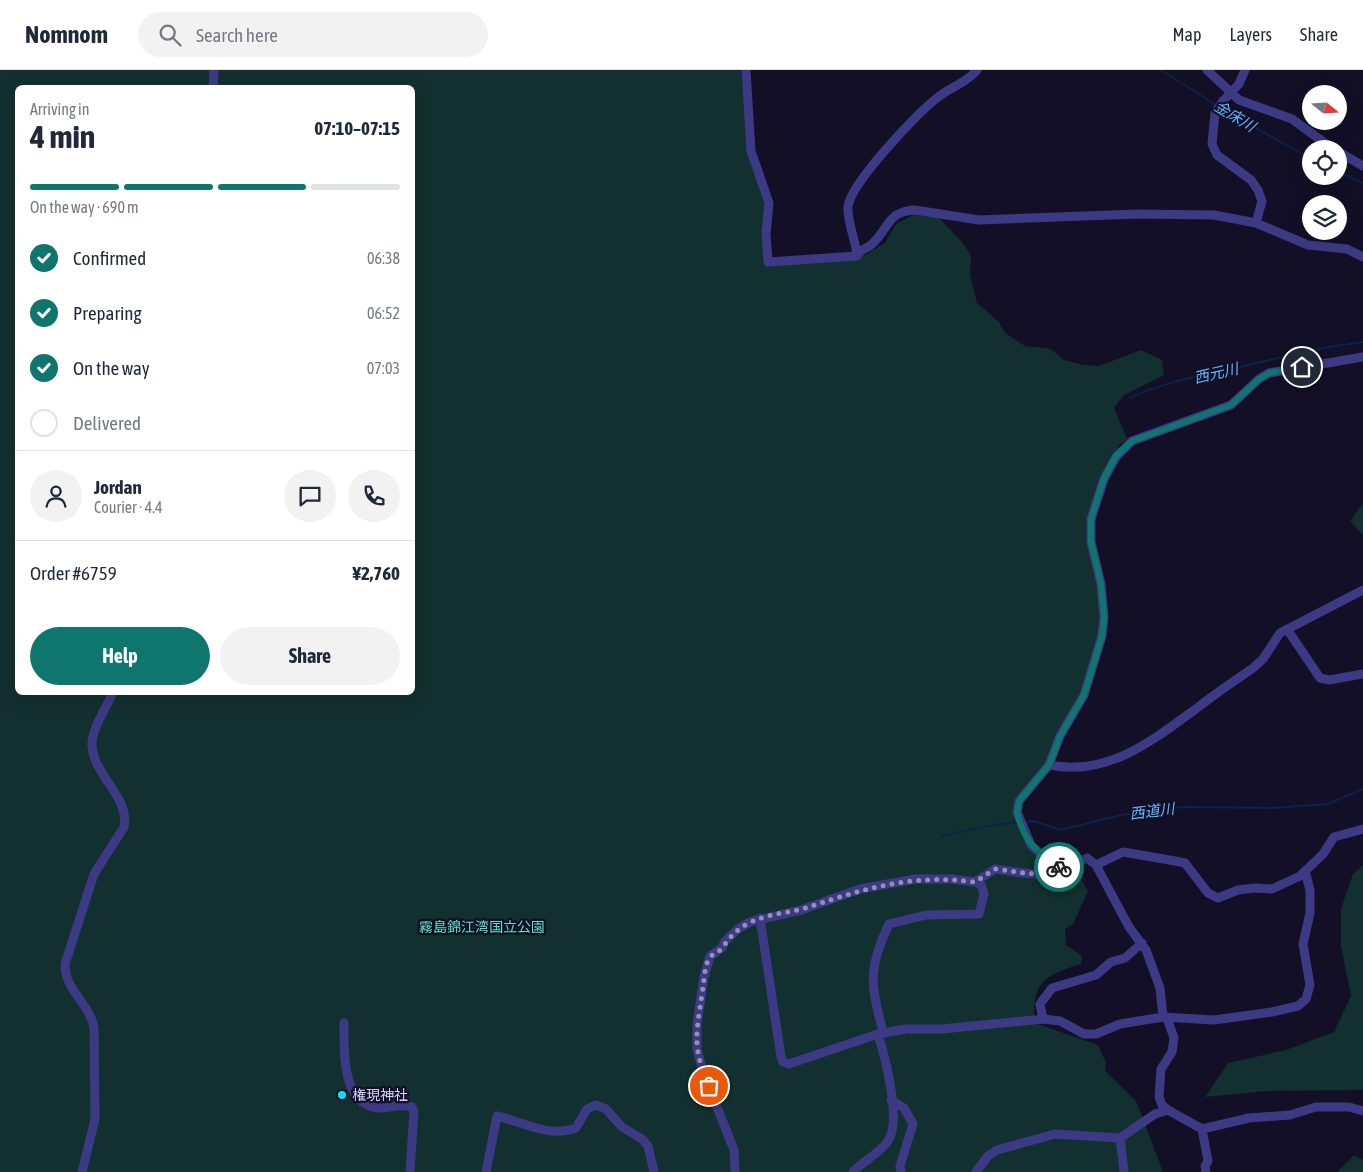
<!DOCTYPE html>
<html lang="en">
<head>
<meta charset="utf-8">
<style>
  :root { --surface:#fff; --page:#f2f2f3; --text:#1f2937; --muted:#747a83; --line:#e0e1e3; --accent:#0f766e }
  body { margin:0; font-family:"Asap Condensed","Noto Sans JP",sans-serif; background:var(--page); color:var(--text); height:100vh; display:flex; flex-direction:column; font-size:19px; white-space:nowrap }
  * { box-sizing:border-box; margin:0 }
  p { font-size:16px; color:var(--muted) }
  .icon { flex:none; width:28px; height:28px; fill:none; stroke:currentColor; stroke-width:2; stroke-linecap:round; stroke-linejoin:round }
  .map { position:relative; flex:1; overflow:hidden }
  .side { position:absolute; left:15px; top:15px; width:400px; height:610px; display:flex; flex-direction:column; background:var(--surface); border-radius:8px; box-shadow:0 5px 20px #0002 }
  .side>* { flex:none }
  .needle { width:32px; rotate:108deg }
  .buttons { position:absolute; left:1302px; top:15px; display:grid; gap:10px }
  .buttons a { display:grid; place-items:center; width:45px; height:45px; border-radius:50%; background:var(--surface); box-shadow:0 5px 20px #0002; font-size:25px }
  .pin { position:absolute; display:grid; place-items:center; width:42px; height:42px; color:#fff; margin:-21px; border:2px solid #fff; border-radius:50%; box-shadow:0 1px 5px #0007 }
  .courier { position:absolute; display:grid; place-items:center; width:50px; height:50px; margin:-25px; border:4px solid #0f766e; border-radius:50%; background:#fff; color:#222; box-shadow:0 1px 6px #0007 }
  .overview em { font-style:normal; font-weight:700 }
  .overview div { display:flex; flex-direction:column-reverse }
  .overview { display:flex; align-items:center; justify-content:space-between; height:85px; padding:0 15px }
  h1 { font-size:32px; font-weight:700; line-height:38px }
  .bar { display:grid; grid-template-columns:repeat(4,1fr); gap:8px 5px; align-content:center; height:60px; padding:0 15px }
  .bar i { height:6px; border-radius:4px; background:var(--line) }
  .bar .active { background:var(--accent) }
  .bar p { grid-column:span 4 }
  .line { display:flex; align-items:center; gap:12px; padding:0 15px; border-top:1px solid var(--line) }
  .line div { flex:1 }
  .round { display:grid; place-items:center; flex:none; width:52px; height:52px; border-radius:26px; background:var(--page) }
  ol { padding:0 15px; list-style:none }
  li { display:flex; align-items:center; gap:15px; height:55px }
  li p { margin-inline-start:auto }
  li .icon { padding:5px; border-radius:50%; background:var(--accent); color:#fff; stroke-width:4 }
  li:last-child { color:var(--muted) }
  li i { width:28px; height:28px; border:2px solid var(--line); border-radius:50% }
  .primary-button { display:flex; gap:10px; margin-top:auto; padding:10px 15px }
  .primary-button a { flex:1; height:58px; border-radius:30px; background:var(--accent); color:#fff; font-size:20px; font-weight:700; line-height:58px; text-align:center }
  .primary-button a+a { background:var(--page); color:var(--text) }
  header { display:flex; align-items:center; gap:30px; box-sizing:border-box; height:70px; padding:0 25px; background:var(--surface); border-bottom:1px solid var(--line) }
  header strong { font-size:24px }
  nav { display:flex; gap:28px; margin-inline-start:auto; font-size:18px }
  .search { width:350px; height:45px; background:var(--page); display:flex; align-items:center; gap:12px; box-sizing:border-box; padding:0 18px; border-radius:28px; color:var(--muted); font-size:19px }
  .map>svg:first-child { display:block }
</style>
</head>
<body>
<header>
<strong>Nomnom</strong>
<div class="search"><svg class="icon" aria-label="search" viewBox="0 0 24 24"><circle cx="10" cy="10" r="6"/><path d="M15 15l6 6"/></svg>Search here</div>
<nav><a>Map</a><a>Layers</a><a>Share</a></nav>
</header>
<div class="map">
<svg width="1363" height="1102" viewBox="0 0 1363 1102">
  <rect width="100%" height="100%" fill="#130f26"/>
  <path fill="#12302f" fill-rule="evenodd" d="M0,0H741L749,80L767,135L764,179L774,191L856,190L885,173L896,154L913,145L938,147L962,172L971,186L970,205L977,233L999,252L1005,263L1025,276L1051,279L1064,290L1083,295L1099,296L1141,280L1162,290L1164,305L1124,325L1114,338L1127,369L1118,376V381L1089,445L1100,523L1101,557L1082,623L1042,699L1016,741L1032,780L1063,797L1082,811L1088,821L1073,854L1065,859L1066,875L1082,886L1081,894C1046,905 1031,912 1035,953L1098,975L1106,993L1105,1001L1136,1031L1163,1102H0ZM18,18H412V622H18Z
    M1363,433V465L1350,451Z
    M1363,795V1020L1266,1021L1205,1027L1228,993L1286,980L1334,962L1351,926L1341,876V839L1353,804Z
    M1354,1085L1363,1090V1102H1337Z"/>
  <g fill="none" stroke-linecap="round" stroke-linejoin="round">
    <path stroke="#0c2248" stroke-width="2" d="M1161,0L1216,35
      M1222,39L1311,89
      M1339,102L1363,113
      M1130,328C1163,312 1200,306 1236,298C1278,288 1320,277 1363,272
      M1024,752L1034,751L1061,760L1121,745L1184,737L1273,738L1328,734L1363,719
      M942,766L987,756L1019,752"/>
    <path stroke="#3d3a85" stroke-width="9" d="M746,0L751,81L769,133L766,163L768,192L857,186C860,179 867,179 872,174C889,159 887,141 915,140L979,150L1138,144L1214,145L1256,153L1308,175L1347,179L1363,187
      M1207,0L1239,30L1292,49L1333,79
      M1245,0L1239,14L1223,31L1215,43L1212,74L1217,85L1251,110L1258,120L1262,131L1256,153
      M213,18L214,0
      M1339,82L1363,96
      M857,186C856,170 847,153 848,137C850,114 917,43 937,28C951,16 964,15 977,0
      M1287,559L1320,608L1329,610L1363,604
      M1049,695C1108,707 1153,670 1197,638C1215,624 1234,611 1253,598L1263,589L1280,563L1363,520
      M1096,795L1123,782L1175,791L1185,793L1208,823L1218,828L1238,820L1255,818L1272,819L1300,806L1323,784L1334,767L1363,759
      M760,848L781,987L783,992L789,994L878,964L906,959H942L1043,949L1060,951L1084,964H1096L1120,954L1163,947L1214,950L1272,942L1298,936L1306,929L1310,915L1303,874L1310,843V820L1305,801
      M1163,947L1160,918L1146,880L1129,857L1096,795L1087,788L1071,795L1046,789L1031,775L1017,742L1019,731L1049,695L1060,666L1084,625L1102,566L1104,547L1101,514L1091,472V449L1104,409L1116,387L1132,371L1231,335L1259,309L1269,303L1363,287
      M1167,948L1174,968L1172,982L1161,999L1159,1027L1162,1035L1168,1040L1202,1059L1249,1048L1290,1045L1316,1037H1349L1363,1041
      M1043,949L1040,934L1052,918L1096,905L1111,892L1125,888L1142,873
      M344,953C344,979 341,1033 377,1038C389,1039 400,1033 412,1037L414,1041L410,1102
      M883,962C871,915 867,900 889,854L926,845L979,844L984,824L981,815L975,812
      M891,1030L904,1038L913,1054L900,1096L901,1102
      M1202,1059L1208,1091L1205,1096L1206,1102
      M1120,1068L1124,1102
      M82,1102L95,1049L94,958C90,934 64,919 65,894L94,804L124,757C130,727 94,706 92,676C91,659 107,637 113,622
      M486,1102L497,1046C523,1052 549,1068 576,1058L587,1039L596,1035L606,1039L622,1057L642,1069L648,1076L654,1102
      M735,1102L734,1080L703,1002L697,979V954L704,907L710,886L722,878L725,871L738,859L750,852L801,840L860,819L915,809H951L975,812L995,799C1024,802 1037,810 1063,795
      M853,1102C863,1091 879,1084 888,1071C902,1051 885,987 878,964
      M976,1102L988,1086L997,1080L1055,1064L1120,1068L1155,1044L1168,1040"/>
  </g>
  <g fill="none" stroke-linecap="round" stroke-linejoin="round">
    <path stroke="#948fb3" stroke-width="5" stroke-dasharray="0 9" d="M709,1016C692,977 696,965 702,924C704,913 704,901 708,890C711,884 718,883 722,878C730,867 737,859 749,853C768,843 792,843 812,836C868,817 916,804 975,812L995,799C1018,801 1039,809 1059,797"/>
    <path stroke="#0f766e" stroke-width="6" d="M1059,797L1063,795C1038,788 1022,767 1017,742L1019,731L1049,695L1060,666L1084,625L1102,566L1104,547L1101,514L1091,472V449L1104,408L1116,386L1132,371L1231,335L1259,309L1269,303L1302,297"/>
  </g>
  <circle fill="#00e5ff" stroke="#130f26" stroke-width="2" cx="342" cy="1025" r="5"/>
  <g text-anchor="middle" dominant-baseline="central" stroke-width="4.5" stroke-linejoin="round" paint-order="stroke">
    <g font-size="14" fill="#5fe0c0" stroke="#130f26">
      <text x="482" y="857">霧島錦江湾国立公園</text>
    </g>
    <g font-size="14" fill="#d9d4ff" stroke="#130f26" text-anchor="start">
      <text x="352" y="1025">権現神社</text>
    </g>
    <g font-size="15" font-style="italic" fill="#62b6ff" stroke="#130f26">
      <text transform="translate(1235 46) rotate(31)">金床川</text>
      <text transform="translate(1216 303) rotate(-13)">西元川</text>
      <text transform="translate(1152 741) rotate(-7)">西道川</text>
    </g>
  </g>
</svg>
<div class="buttons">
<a><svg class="needle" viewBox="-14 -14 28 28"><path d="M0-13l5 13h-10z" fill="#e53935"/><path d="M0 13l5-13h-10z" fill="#747a83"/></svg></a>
<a><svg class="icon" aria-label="locate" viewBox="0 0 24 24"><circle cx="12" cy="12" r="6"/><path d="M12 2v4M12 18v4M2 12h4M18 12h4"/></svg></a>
<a><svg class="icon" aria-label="layers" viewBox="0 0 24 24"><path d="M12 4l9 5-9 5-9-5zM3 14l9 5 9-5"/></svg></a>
</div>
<div class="pin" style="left:709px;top:1016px;background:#ea580c"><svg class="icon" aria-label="bag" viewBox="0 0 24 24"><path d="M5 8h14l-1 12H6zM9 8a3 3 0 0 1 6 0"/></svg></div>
<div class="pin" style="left:1302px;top:297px;background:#1f2937"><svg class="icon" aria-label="home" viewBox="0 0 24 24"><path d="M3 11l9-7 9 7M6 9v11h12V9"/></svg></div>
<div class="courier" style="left:1059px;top:797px"><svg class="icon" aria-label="bike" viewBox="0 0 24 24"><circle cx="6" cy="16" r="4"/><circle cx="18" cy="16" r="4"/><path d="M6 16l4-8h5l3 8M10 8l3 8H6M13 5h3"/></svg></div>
<section class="side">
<div class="overview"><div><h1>4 min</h1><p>Arriving in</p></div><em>07:10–07:15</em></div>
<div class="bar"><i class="active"></i><i class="active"></i><i class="active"></i><i></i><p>On the way · 690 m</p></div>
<ol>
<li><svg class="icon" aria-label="check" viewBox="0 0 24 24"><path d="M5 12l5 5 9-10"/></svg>Confirmed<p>06:38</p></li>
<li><svg class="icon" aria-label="check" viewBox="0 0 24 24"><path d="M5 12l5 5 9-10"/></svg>Preparing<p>06:52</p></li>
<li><svg class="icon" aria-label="check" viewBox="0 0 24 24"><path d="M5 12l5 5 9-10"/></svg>On the way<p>07:03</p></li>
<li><i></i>Delivered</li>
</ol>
<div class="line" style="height:90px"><a class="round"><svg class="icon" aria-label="person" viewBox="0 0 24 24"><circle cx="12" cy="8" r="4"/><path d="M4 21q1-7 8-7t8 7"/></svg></a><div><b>Jordan</b><p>Courier · 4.4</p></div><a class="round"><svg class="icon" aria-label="chat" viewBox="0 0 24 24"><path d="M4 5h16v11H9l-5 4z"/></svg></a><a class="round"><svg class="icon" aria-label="phone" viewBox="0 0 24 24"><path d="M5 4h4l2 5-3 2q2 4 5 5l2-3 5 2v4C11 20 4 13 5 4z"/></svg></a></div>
<div class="line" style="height:65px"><div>Order #6759</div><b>¥2,760</b></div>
<div class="primary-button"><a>Help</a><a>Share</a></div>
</section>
</div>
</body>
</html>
